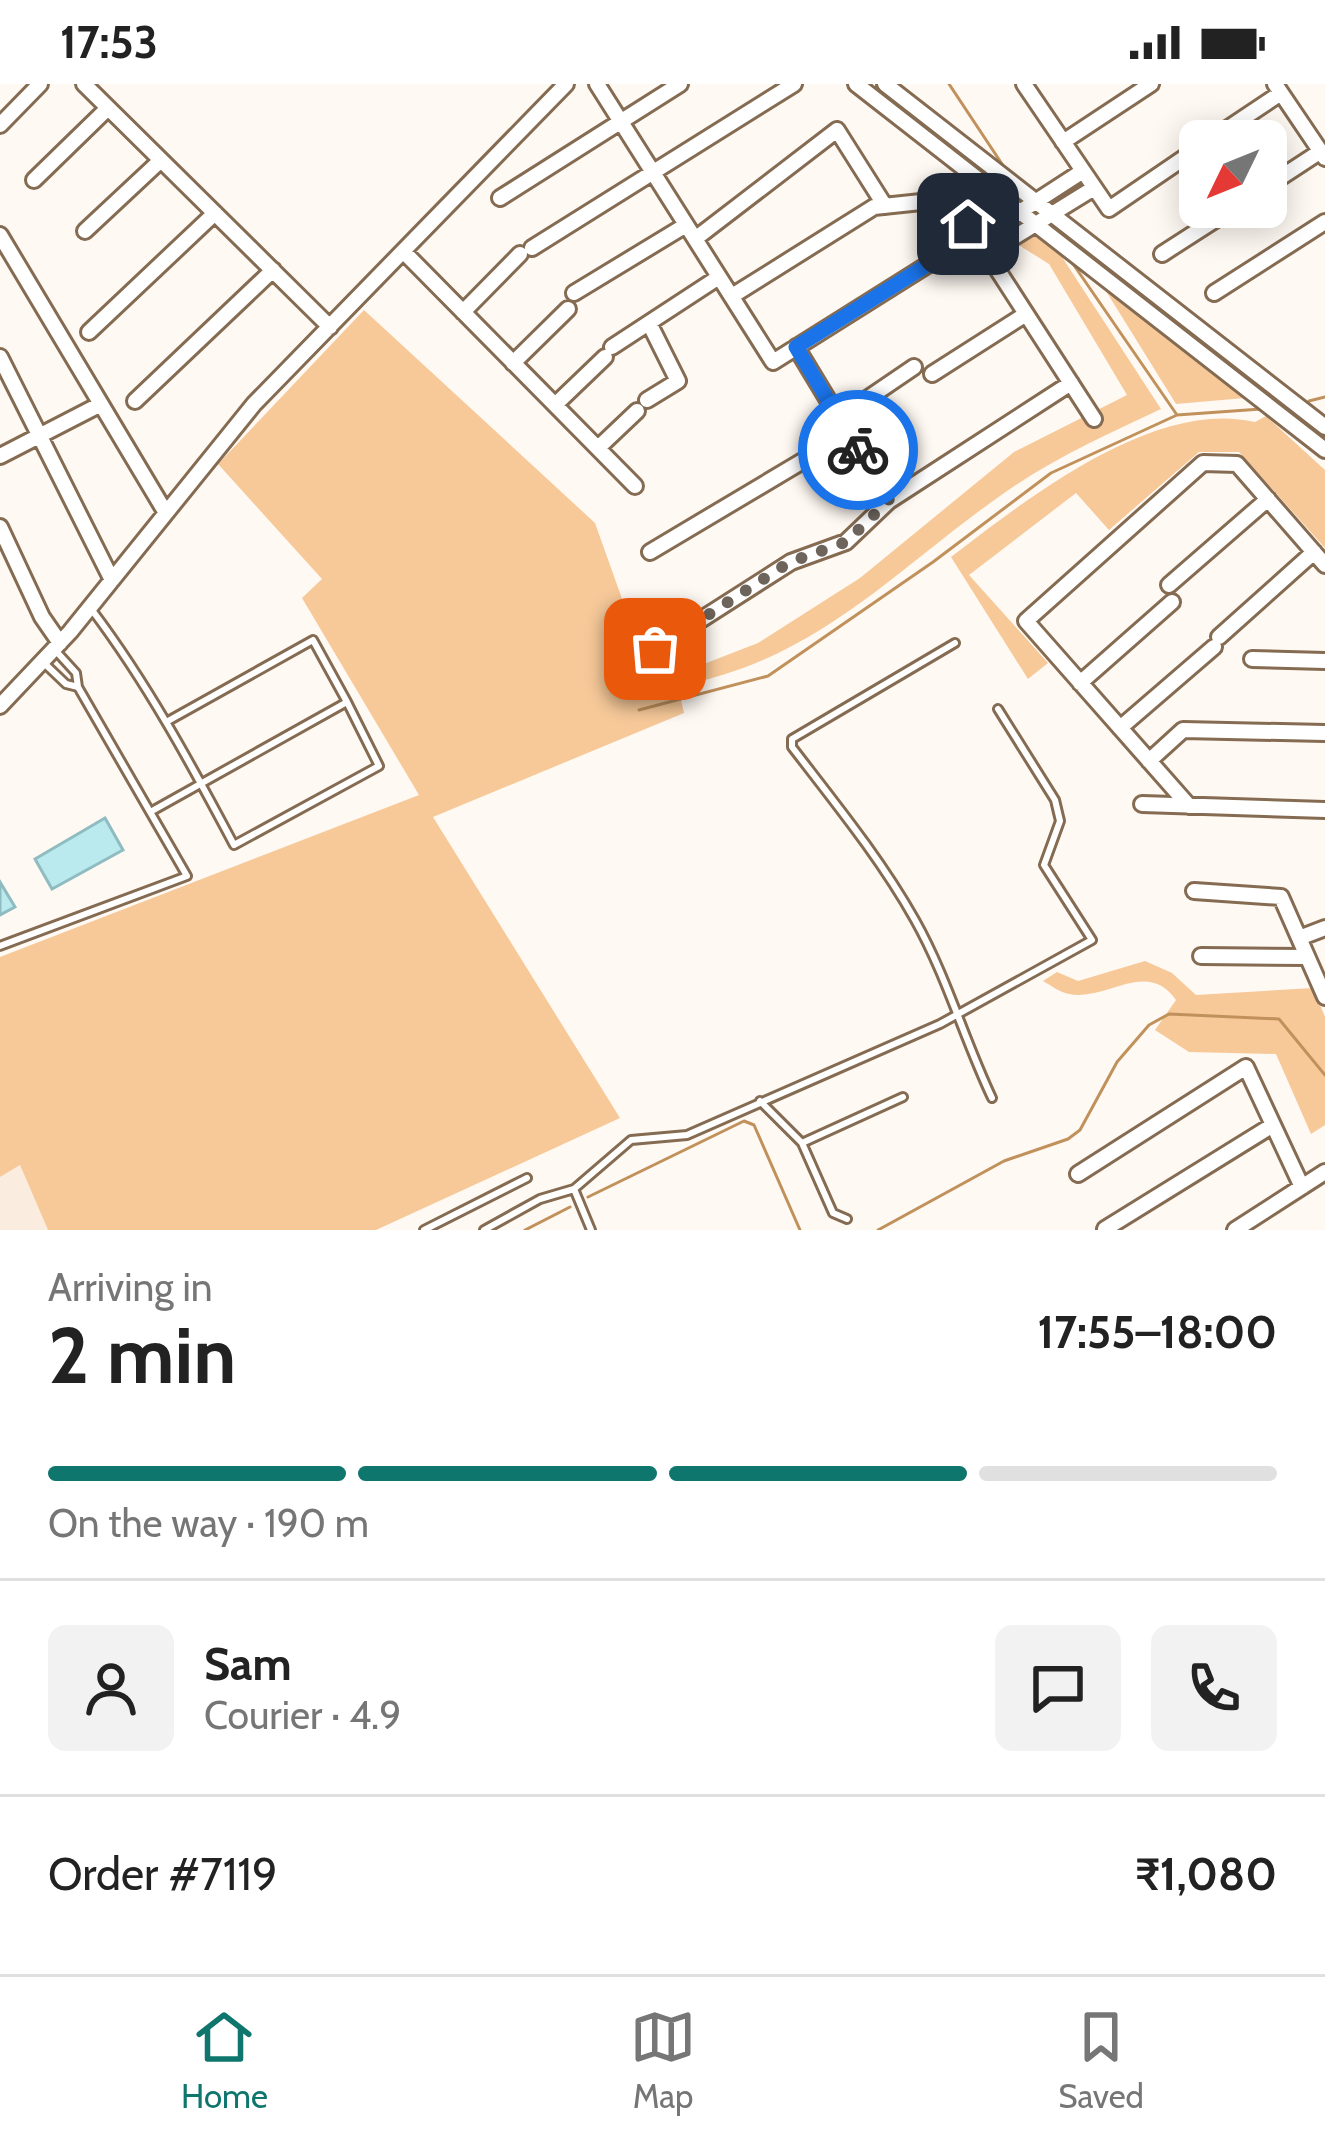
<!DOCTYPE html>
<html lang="en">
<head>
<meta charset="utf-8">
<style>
  :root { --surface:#fff; --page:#f2f2f2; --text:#222; --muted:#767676; --line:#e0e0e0; --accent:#0f766e }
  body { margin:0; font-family:Cabin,sans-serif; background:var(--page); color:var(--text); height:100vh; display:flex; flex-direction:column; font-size:45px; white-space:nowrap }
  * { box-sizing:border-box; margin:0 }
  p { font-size:39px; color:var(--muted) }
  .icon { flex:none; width:66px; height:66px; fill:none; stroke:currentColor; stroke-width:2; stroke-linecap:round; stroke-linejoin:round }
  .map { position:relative; height:1146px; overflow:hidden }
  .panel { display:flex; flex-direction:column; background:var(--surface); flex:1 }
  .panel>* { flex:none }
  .needle { width:78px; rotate:227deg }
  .controls { position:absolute; left:1179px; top:36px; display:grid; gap:24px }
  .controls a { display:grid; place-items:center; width:108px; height:108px; border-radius:18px; background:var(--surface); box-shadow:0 6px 30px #0003; font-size:60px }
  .pin { position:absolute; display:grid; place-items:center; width:102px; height:102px; color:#fff; margin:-51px; border-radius:24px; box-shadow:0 6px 18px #0006 }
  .courier { position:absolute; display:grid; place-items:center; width:120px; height:120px; margin:-60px; border:9px solid #1a73e8; border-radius:50%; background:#fff; color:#222; box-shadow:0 3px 15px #0007 }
  .headline em { font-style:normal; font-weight:700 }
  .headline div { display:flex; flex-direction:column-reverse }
  .headline { display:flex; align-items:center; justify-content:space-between; height:204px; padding:0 48px }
  h1 { font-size:78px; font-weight:700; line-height:90px }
  .bar { display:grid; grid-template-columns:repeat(4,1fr); gap:18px 12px; align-content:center; height:144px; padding:0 48px }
  .bar i { height:15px; border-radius:9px; background:var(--line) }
  .bar .current { background:var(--accent) }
  .bar p { grid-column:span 4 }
  .line { display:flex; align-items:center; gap:30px; padding:0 48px; border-top:3px solid var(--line) }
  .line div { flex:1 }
  .round { display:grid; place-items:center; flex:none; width:126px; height:126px; border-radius:18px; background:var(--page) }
  .status { display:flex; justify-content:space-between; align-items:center; height:84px; padding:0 60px; background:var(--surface); direction:ltr }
  .status svg { height:33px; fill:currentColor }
  .tab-bar { display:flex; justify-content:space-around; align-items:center; height:168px; border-top:3px solid var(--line); background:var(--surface); font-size:33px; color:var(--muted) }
  .tab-bar a { display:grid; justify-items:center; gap:6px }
  .tab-bar .current { color:var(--accent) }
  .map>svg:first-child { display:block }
</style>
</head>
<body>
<div class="status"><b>17:53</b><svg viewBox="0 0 49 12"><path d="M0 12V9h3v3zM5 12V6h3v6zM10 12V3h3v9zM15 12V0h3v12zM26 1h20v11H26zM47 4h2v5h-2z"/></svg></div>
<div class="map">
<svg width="1325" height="1146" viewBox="0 0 1325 1146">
  <rect width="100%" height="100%" fill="#fff9f3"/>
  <path fill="#faecde" d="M20,1081L48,1146H0V1093Z"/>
  <path fill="#f7c999" d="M1031,149L1062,173L1161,325C1108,350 1056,373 1007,407C896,484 819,576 678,602L684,629L433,733L620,1034L376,1146H48L20,1081L0,1093V873L419,711L302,514L322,495L218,380L364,226L595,439L646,582L675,565L691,585L758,559L860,494L1014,368L1127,311L1049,180L1017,160Z
    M1101,199L1245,314L1176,320Z
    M1266,332L1325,386V464L1239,368H1199L1109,446L1076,409L969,491L1048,579L1028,595L951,473C1027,415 1154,314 1255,338Z
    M1145,877L1172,889L1196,911L1313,904L1325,933V1041L1311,1050L1276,970L1189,968L1155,946L1176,916C1147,874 1106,918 1069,910C1061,909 1050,901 1043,897L1057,888L1078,897Z"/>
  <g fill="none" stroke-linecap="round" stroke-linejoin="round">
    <path stroke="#c1915c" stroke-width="3" d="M949,0L1004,83
      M1037,129L1038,130
      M1069,174L1177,331L1261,325
      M1309,317L1325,313
      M639,626L768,592L933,478L1051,389L1177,331
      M588,1113L744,1037L754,1041L800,1146
      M525,1146L570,1123
      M878,1146L1004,1077L1068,1055L1080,1046L1117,978L1149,941L1169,930L1279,935L1325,991"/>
  </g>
  <path fill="#bbeaee" stroke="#8ebcc0" stroke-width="3" d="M105,734L123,766L52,805L35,775Z
    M0,798L15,823L0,831Z"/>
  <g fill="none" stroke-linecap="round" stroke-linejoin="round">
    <g stroke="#846b52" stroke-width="12">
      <path id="lane" d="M92,526C147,599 191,680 234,761L379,682L347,618L152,727
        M955,559L792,655V663C835,719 880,774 915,836C947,893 964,955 992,1014
        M43,578L66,600L78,603
        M168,637L313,556L347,618
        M0,862L187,792L78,603L76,589L55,566
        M760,1017L802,1059L833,1129L847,1135
        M802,1059L903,1013
        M424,1146L527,1094
        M484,1146L540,1115L574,1105
        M591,1146L574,1105L631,1056L687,1051L940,940L1092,856L1044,781L1060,737L1055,716L998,625"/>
    </g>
    <g stroke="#846b52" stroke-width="20">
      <path id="street" d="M84,0L330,243
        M597,0L773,278L975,151
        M856,0L1325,366
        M885,0L1325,343
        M1024,0L1109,125L1200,63
        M1275,0L1325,74
        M0,41L40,0
        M1209,57L1281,9
        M1063,58L1151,0
        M34,96L108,24
        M1266,103L1321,67
        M500,114L680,0
        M85,147L161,76
        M0,151L166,429
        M695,155L837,46L885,122
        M978,155L1083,87
        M532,164L794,0
        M404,168L635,402
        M987,170L1094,104
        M1162,170L1235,123
        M574,209L686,141
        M1214,209L1325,138
        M732,212L874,123L940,116L968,140L1094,335
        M463,228L520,170
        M89,248L215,129
        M612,263L719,193
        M796,263L889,417
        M0,273L112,496
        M513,279L568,225
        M932,290L1026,230
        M647,316L678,297L649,239
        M135,317L273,186
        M555,321L605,273
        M839,334L914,283
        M598,364L637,327
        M0,372L101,320
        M0,443L42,533L60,559
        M650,468L848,350
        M1169,501L1268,415
        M1219,553L1314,468
        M655,565L791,478L846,458L889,417L1071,299
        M1252,575L1325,577
        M1080,599L1172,518
        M0,622L70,548L254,320L566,0
        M1120,644L1214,563
        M1149,677L1183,646L1325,649
        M1142,720L1325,726
        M1189,722L1026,537L1203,379L1237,380L1325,481
        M1194,807L1281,813L1325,913
        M1299,854L1325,844
        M1201,872L1307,873
        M1078,1090L1246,983L1302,1103
        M1105,1145L1273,1041
        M1235,1146L1325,1088"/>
    </g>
    <use href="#lane" stroke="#fff" stroke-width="6"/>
    <use href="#street" stroke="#fff" stroke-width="14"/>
  </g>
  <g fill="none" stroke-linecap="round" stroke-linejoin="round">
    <path stroke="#6d655c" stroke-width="12" stroke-dasharray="0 21.6" d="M655,565L790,478L846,458L889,416L858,366"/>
    <path stroke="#1a73e8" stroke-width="15" d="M858,366L796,263L975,151L968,140"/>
  </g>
</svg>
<div class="controls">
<a><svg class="needle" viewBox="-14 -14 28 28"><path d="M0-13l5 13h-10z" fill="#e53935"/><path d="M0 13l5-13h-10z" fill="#767676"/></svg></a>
</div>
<div class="pin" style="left:655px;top:565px;background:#ea580c"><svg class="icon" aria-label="bag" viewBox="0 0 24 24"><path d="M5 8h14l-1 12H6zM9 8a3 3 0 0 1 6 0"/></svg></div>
<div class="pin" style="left:968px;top:140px;background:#1f2937"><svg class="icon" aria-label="home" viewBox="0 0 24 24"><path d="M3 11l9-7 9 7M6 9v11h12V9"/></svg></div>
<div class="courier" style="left:858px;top:366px"><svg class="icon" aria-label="bike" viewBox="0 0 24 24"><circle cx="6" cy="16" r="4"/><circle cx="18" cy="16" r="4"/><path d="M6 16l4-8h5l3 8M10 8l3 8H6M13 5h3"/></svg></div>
</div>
<section class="panel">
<div class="headline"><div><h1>2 min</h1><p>Arriving in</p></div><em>17:55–18:00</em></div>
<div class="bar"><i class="current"></i><i class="current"></i><i class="current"></i><i></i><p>On the way · 190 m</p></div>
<div class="line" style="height:216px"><a class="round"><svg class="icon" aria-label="person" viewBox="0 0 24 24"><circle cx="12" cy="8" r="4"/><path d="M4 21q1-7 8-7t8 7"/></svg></a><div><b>Sam</b><p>Courier · 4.9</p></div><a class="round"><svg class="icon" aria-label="chat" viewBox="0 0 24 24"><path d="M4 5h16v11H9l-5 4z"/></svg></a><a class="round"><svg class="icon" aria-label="phone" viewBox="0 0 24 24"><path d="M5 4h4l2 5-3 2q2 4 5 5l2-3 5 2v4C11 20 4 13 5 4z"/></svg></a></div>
<div class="line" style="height:156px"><div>Order #7119</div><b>₹1,080</b></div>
</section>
<nav class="tab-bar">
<a class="current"><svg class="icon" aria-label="home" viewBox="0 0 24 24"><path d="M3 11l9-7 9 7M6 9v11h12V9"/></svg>Home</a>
<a><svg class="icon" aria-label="map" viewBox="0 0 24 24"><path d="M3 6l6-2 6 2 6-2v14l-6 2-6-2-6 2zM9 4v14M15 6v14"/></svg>Map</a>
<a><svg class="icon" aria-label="saved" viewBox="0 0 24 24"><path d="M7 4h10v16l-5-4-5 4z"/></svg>Saved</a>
</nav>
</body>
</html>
